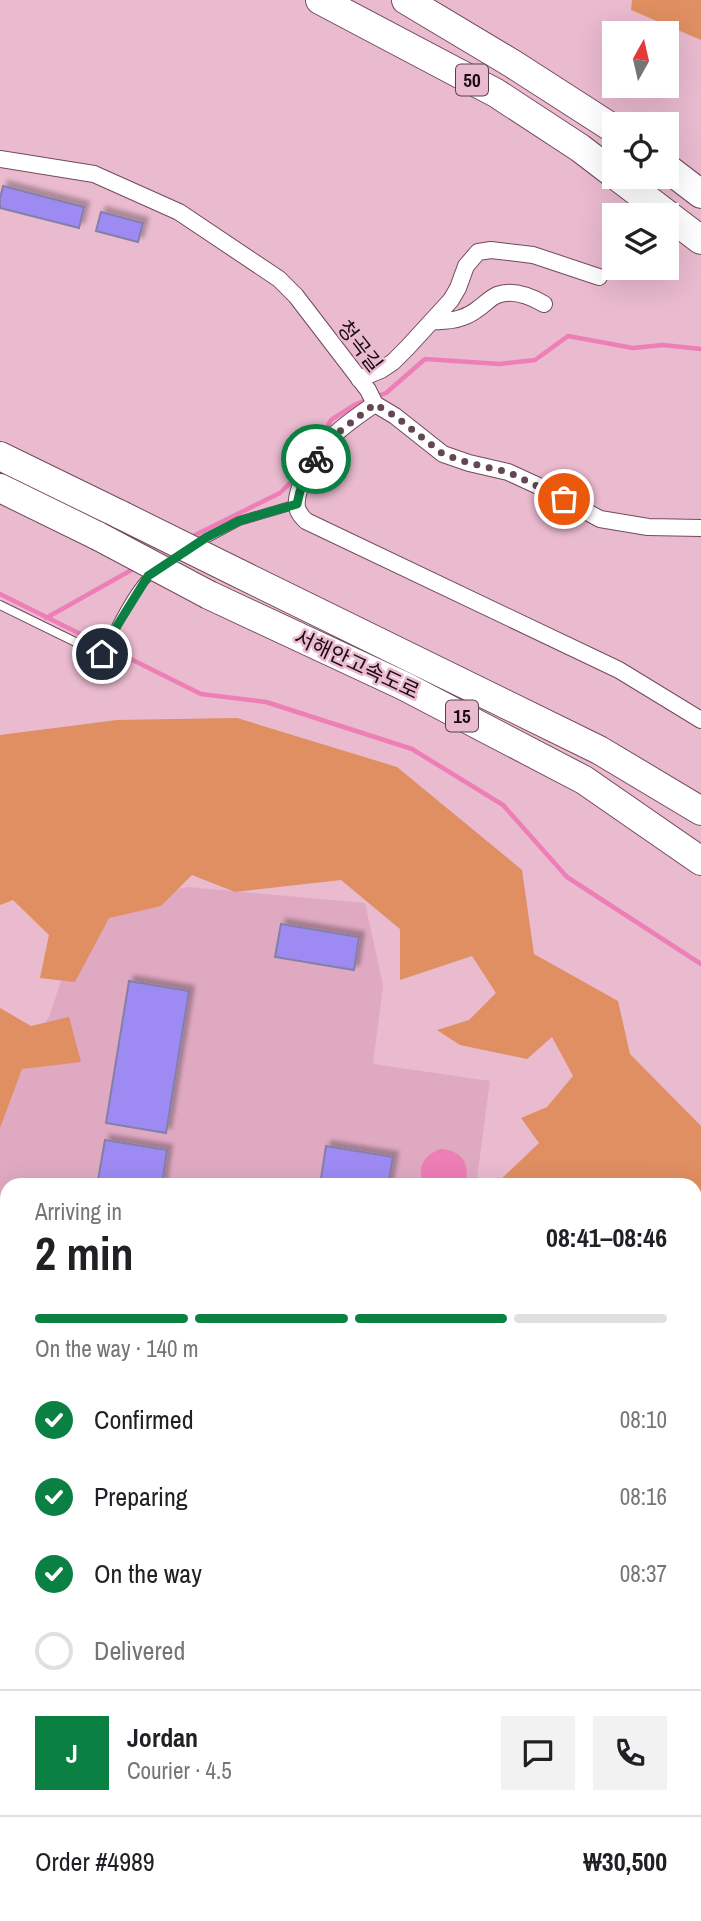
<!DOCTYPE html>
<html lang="en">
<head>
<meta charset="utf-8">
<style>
  :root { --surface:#fff; --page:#f2f2f2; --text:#202124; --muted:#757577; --line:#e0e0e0; --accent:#0b8043 }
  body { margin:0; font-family:"Archivo Narrow","Noto Sans KR",sans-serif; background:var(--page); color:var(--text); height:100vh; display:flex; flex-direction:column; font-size:26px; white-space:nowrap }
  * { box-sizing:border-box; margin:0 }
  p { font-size:23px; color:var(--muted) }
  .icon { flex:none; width:38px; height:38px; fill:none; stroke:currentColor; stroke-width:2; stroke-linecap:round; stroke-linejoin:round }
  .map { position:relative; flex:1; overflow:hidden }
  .details { position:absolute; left:0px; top:1178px; width:702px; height:744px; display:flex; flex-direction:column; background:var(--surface); border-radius:21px 21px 0 0; box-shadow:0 7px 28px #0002 }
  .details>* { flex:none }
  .needle { width:46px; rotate:8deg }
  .controls { position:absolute; left:602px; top:21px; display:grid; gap:14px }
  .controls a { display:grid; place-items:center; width:77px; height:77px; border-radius:0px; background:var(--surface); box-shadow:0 7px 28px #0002; font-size:35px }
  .pin { position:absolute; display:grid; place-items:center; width:60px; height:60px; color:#fff; margin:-30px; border:4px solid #fff; border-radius:50%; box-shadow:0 2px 7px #0007 }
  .courier { position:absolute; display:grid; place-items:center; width:70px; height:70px; margin:-35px; border:5px solid #0b8043; border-radius:50%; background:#fff; color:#222; box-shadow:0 2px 9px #0007 }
  .headline em { font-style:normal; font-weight:700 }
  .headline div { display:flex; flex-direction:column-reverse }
  .headline { display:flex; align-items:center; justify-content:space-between; height:119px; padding:0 35px }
  h1 { font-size:46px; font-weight:700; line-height:52px }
  .bar { display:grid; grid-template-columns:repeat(4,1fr); gap:10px 7px; align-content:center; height:84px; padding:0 35px }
  .bar i { height:9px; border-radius:5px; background:var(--line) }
  .bar .on { background:var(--accent) }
  .bar p { grid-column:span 4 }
  .line { display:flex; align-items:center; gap:18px; padding:0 35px; border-top:2px solid var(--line) }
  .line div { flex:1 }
  .round { display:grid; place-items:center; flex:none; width:74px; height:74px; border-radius:0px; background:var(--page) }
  ol { padding:0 35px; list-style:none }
  li { display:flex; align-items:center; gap:21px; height:77px }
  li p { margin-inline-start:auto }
  li .icon { padding:7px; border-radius:50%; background:var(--accent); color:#fff; stroke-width:4 }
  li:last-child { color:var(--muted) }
  li i { width:38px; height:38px; border:4px solid var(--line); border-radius:50% }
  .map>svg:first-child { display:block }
</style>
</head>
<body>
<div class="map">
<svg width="701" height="1921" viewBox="0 0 701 1921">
  <defs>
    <filter id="shadow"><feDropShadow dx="5" dy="-5" stdDeviation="2" flood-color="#0004"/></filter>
  </defs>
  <rect width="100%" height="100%" fill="#eabacf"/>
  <path fill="#dfa9c2" d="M188,887L365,903L383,985L373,1064L490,1081L476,1185H7V1218L0,1214V1047L29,1048L49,1017L67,963L122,900Z"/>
  <path fill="#df8f61" d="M632,0H701V40L631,10Z
    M237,718L397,767L522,870L534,954L618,1001L630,1054L701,1126V1921H13L17,1914H695V1185H498L497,1183L539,1143L521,1118L547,1107L573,1076L552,1037L527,1059L460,1045L437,1030L469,1020L496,993L472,956L400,980V929L341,880L235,892L192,875L161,906L109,918L75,982L40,978L49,935L13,900L0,905V735L117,720Z
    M0,1008L31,1026L69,1017L81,1062L22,1069L0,1128Z
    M0,1271L7,1280V1621L0,1616Z"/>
  <path fill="#ed7eb6" d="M441,1149C462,1150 472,1166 464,1185H424C416,1168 424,1154 441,1149Z
    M116,1914L169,1915L183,1920L209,1919L213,1921H109Z"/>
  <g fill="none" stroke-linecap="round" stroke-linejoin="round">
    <path stroke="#ed7eb6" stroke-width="4.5" d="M319,441L331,420L356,404L386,393L425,359L500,364L535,360L568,336L633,348L663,345L701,349
      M189,538L280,493L298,475
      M0,594L201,694L266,702L412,749L503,805L567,877L701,964
      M46,618L135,568"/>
  </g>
  <path fill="#9d8bf3" stroke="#847fa7" stroke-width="2" filter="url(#shadow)" d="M3,186L84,207L79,228L0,208V198Z
    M101,212L143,223L138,242L96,231Z
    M281,924L359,937L354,970L275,957Z
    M129,981L189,991L166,1133L106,1123Z
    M105,1140L167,1150L162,1185H127L98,1180Z
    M326,1146L393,1157L388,1185H320Z
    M0,1650L7,1654V1674L0,1684Z
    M0,1719L7,1723V1729L0,1740Z
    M7,1733V1753L0,1749V1744Z"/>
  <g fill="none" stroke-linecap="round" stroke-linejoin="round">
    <g stroke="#724a5d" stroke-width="10">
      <path id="lane" d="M196,544L239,521L297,504
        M0,605L102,655C112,634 135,585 153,573"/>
    </g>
    <g stroke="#724a5d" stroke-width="18">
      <path id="street" d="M0,159L94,174L179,212L279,279L296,296L368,390L375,404L395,416L443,454L469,463L508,472L545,489L600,519L648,527L701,528
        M432,321C449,322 466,319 479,308C485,304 490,298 497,295C513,289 530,296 544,304
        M359,379L381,370L393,362L407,348L451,300L458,288L466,266L478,252L491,250L533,255L599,277
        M375,404C360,414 344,425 331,438C318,451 294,488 297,507C298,513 302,517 306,521L619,670L701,720
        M0,1250L7,1253
        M0,1642L7,1646"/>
    </g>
    <g stroke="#724a5d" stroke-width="23">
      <path id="secondary" d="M0,1773L7,1778
        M0,1797L7,1801
        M0,1866L7,1855"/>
    </g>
    <g stroke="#724a5d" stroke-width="30">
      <path id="highway" d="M320,0L496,93L580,148L614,174
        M406,0L513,64L614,129
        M667,168L701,194
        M618,177L701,240
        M0,456L121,515
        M0,488L98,536
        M238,573L599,750L701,811
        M209,595L404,686L584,780L701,861"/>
    </g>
    <path stroke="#906f7e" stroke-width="2.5" stroke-dasharray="5 3.5" stroke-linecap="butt" d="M695,1468L701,1478"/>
    <use href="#lane" stroke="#fff" stroke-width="8"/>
    <use href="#street" stroke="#fff" stroke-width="16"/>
    <use href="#secondary" stroke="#fff" stroke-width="21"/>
    <use href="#highway" stroke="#fff" stroke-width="28"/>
    <g stroke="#724a5d" stroke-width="30" stroke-linecap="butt">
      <path id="highway-bridge" d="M121,515L238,573
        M98,536L209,595"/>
    </g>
    <use href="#highway-bridge" stroke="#fff" stroke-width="28"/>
  </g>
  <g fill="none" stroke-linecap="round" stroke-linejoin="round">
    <path stroke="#634854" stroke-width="7" stroke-dasharray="0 12.6" d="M316,459L328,441L335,435L375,404L395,416L443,454L469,463L508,472L564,499"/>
    <path stroke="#0b8043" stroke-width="9" d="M102,654L112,634L148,576L207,537L239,521L297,504C300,487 306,473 316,459"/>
  </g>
  <g text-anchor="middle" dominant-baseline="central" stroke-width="5" stroke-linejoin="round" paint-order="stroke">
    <g fill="#eabacf" stroke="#58404b" stroke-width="2">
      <rect x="456" y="64.5" width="32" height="31" rx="5"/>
      <rect x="446" y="700.5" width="32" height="31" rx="5"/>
    </g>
    <g font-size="19" font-weight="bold" fill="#1a0b12">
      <text x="472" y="80">50</text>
      <text x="462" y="716">15</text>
    </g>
    <g font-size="21" fill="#1a0b12" stroke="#eabacf">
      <text transform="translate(360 346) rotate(52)">청곡길</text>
      <text transform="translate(357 664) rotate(25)">서해안고속도로</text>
    </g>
  </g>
</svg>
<div class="controls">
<a><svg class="needle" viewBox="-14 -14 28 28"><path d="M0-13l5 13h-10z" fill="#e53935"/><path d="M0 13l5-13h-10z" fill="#757577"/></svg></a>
<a><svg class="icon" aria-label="locate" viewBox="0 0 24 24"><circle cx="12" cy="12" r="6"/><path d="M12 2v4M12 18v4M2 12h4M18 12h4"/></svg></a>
<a><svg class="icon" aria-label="layers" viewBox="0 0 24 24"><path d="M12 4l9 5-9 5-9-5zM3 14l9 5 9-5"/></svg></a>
</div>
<div class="pin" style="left:564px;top:499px;background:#ea580c"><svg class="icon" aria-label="bag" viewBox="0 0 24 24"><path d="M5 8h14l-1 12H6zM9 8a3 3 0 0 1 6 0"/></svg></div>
<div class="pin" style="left:102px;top:654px;background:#1f2937"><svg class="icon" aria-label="home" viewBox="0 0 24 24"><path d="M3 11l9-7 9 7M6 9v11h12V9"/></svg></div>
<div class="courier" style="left:316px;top:459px"><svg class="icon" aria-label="bike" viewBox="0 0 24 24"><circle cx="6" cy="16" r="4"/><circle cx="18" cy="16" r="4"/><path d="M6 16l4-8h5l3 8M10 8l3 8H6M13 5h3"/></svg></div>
<section class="details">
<div class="headline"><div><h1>2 min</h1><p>Arriving in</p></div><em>08:41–08:46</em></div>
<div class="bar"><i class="on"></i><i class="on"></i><i class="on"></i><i></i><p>On the way · 140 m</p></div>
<ol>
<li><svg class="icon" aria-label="check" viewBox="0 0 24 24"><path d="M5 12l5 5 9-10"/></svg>Confirmed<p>08:10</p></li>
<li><svg class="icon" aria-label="check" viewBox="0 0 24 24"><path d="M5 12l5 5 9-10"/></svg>Preparing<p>08:16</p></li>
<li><svg class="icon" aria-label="check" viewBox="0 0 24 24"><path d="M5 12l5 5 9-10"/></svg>On the way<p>08:37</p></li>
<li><i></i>Delivered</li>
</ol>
<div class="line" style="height:126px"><b class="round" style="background:var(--accent);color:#fff">J</b><div><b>Jordan</b><p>Courier · 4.5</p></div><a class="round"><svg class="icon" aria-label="chat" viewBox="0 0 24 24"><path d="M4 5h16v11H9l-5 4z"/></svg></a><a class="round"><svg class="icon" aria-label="phone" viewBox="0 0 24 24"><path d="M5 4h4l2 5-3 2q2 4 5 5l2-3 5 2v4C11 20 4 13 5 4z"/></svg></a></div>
<div class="line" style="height:91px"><div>Order #4989</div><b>₩30,500</b></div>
</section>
</div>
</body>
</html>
